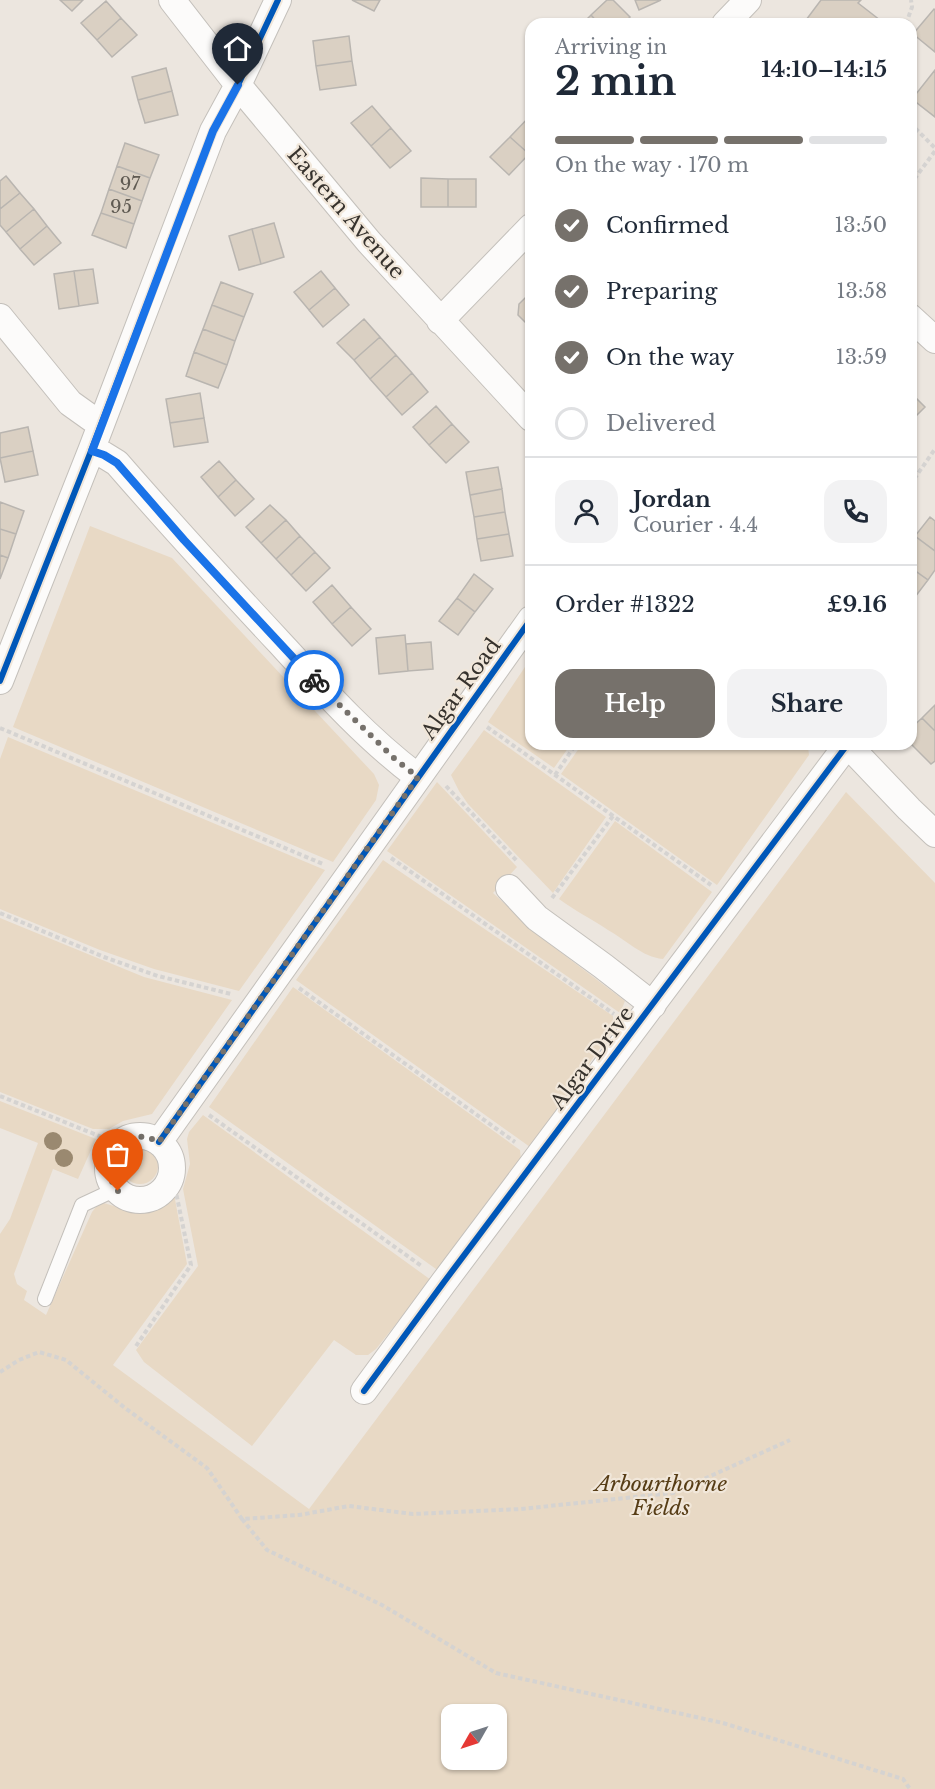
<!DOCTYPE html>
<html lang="en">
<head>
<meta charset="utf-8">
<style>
  :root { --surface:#fff; --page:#f2f2f3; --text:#1f2937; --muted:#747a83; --line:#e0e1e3; --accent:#76716b }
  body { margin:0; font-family:"Libre Baskerville",serif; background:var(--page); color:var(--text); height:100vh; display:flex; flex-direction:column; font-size:22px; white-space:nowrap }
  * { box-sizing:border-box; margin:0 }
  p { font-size:20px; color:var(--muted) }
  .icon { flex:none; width:33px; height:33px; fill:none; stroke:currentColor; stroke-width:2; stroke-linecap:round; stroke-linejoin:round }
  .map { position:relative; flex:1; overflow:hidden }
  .side { position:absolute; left:525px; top:18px; width:392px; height:732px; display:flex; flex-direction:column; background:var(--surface); border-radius:18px; box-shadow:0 2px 4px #0004 }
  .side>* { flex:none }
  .needle { width:39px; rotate:231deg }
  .fabs { position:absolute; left:441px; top:1704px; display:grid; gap:12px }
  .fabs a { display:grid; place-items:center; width:66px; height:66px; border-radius:12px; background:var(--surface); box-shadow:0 2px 4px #0004; font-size:30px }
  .pin { position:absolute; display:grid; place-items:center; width:51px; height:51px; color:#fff; margin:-62px -26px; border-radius:50% 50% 50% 0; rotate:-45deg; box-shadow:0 0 6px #0007 }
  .pin .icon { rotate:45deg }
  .courier { position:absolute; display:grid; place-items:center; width:60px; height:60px; margin:-30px; border:4px solid #1a73e8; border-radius:50%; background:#fff; color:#222; box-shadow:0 2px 8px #0007 }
  .head em { font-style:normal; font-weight:700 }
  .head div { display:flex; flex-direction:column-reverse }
  .head { display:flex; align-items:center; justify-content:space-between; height:102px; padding:0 30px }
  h1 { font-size:39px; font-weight:700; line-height:45px }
  .bar { display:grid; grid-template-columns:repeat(4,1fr); gap:9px 6px; align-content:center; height:72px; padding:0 30px }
  .bar i { height:8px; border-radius:4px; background:var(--line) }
  .bar .selected { background:var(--accent) }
  .bar p { grid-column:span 4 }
  .line { display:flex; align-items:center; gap:15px; padding:0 30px; border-top:2px solid var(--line) }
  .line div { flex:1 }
  .round { display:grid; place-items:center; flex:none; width:63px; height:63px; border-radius:18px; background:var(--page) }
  ol { padding:0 30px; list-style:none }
  li { display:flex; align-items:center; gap:18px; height:66px }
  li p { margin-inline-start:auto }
  li .icon { padding:6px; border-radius:50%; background:var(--accent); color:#fff; stroke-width:4 }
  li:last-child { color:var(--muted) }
  li i { width:33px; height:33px; border:3px solid var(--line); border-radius:50% }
  .primary-button { display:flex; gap:12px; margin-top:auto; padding:12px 30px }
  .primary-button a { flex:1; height:69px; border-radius:18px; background:var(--accent); color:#fff; font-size:24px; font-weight:700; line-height:69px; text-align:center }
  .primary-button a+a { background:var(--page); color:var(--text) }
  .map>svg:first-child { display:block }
</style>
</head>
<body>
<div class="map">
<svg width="935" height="1789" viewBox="0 0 935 1789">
  <rect width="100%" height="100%" fill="#ece6df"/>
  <path fill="#e8d9c5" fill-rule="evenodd" d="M90,526L172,558L374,774L379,785L376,800L333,862L13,727Z
    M531,658V744H571L554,768L488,722Z
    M484,730L606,817L553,893L468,804L459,791L451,775Z
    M8,737L325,870L239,991L154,969L100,950L0,909V759Z
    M582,744H806L808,747L809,755L717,885L561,774Z
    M437,782L517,867L493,893L543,939L625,1001L620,1013L387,851Z
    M846,792L935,883V1789H0V1234L10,1219L38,1143L0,1128V1101L96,1139L78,1179L53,1169L14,1274L17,1284L27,1291L24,1300L46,1315L92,1212L100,1202C132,1210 148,1224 174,1194L187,1264L113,1365L309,1509ZM452,1714H496V1760H452Z
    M615,821L712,892L663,959C642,957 626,940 608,930C592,919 575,911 559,899Z
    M383,860L613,1016V1030L530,1147L296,980Z
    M0,918L144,977L232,1000L152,1114L123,1121L109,1129H93L0,1092Z
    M293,987L520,1150L521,1160L443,1274L209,1107Z
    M203,1115L431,1280L376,1349L368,1355H356L334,1340L252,1446L144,1362L136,1350L198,1266L183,1189L190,1164L187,1139L189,1132Z
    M122 1166a18 18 0 1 1 36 0a18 18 0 1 1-36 0Z"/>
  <path fill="#dad0c3" stroke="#b9b5b0" stroke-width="1.5" d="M60,0H83L72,11Z
    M352,0H380L374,11Z
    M607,0H613L630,17L623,24H599L591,15Z
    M635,0H661L639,10Z
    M821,0H861L858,3L885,24H803Z
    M106,1L121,18L97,40L81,23Z
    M934,9L935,10V52L913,34Z
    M591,15L599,24H582Z
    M121,18L137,35L112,57L97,40Z
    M349,36L352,61L316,66L313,41Z
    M352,61L356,85L320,90L316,66Z
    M166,68L172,91L138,100L132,77Z
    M935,70V117L912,99Z
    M172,91L178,115L145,123L138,100Z
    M372,106L391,128L371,146L351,123Z
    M530,116L531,152L529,154L510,137Z
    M391,128L411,151L390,168L371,146Z
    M510,137L529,154L509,175L490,157Z
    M125,143L159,155L150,178L117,166Z
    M117,166L150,178L142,201L109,189Z
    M6,176L20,193L0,209V181Z
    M421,178L448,179V207H421Z
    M448,179H476V207H448Z
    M109,189L142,201L134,224L101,213Z
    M20,193L34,209L6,232L0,225V209Z
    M34,209L47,226L20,249L6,232Z
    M101,213L134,224L126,248L92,235Z
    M274,223L284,257L261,264L252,229Z
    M47,226L61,243L34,265L20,249Z
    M252,229L261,264L239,270L229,236Z
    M93,269L98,303L79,306L74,271Z
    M74,271L79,306L59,309L54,274Z
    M321,271L335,288L309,310L294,292Z
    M221,282L253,294L244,317L212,305Z
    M335,288L349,305L323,327L309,310Z
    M531,292V328L518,315L519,304Z
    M212,305L244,317L235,341L203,329Z
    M364,319L380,337L354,360L337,343Z
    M203,329L235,341L227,365L194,352Z
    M380,337L396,355L370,379L354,360Z
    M194,352L227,365L218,388L186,376Z
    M396,355L412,373L386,397L370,379Z
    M412,373L428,392L402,415L386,397Z
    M910,392L925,407L910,422Z
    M200,393L204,418L170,423L166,399Z
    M436,406L452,424L429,445L413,427Z
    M204,418L208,442L174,447L170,423Z
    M452,424L469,442L446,463L429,445Z
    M28,427L33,451L0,458V433Z
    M33,451L38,475L5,482L0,458Z
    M219,461L236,480L218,497L201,477Z
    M498,467L502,489L470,495L466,472Z
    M236,480L254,499L235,516L218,497Z
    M502,489L505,512L474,517L470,495Z
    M0,502L24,511L16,534L0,529Z
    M270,505L286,520L261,543L246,527Z
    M505,512L509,534L477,539L474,517Z
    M930,517L935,521V551L915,536Z
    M286,520L300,536L276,559L261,543Z
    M0,529L16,534L8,558L0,555Z
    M509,534L513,556L481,561L477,539Z
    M300,536L315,552L291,575L276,559Z
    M915,536L935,551V570L928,580L910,567V542Z
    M315,552L330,568L306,591L291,575Z
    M0,555L8,558L0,579Z
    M910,567L928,580L915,597L910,594Z
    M474,574L493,589L475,612L457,598Z
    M332,585L351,607L332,624L313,602Z
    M457,598L475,612L458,635L439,621Z
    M351,607L371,629L352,646L332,624Z
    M405,635L408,671L379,674L376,638Z
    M431,642L433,669L408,671L406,644Z
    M935,705V731L922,718Z
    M922,718L935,731V761L931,764L910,743V729Z"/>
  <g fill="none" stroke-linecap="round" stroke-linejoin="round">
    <g stroke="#c4c0bb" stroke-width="16">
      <path id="lane" d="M45,1299L82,1205L112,1191H118"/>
    </g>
    <g stroke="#c4c0bb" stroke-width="28">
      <path id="street" d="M172,0L238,85L369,242L531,418
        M725,24L748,0
        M0,317L70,403L91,418L102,422
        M910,317L935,340
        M440,321L531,227
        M91,451L104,455L117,463C170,524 225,584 280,643C323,690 367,739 418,777
        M0,681L91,451L213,131L238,85L278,0
        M847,744L909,809L935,834
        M509,888L537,918L603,966L653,1005
        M108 1168a32 32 0 1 1 64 0a32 32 0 1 1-64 0Z
        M159,1142L531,619
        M364,1391L444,1282L847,745"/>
    </g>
    <path stroke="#d5d3d1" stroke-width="4" stroke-dasharray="4.5 3" stroke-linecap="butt" d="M906,24L912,7L911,0
      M910,123L935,148
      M910,185L935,151
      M910,485L935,449
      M487,727L711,885
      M0,728L323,864
      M555,775L576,744
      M446,786L517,861
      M391,858L614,1014
      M552,898L613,816
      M0,913L104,957L158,976L231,994
      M299,988L515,1142
      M0,1096L119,1144
      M209,1115L423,1267
      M136,1346L191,1265L172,1173
      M0,1372L19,1360L39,1352L66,1360L125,1408L207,1468L242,1519L299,1515L349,1506L413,1514L521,1509L673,1493L790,1440
      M242,1519L267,1550L382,1605L496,1673L723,1723L903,1779L910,1789"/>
    <use href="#lane" stroke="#fcfbfa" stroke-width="14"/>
    <use href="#street" stroke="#fcfbfa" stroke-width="26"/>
    <g stroke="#f1e7da" stroke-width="10">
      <path id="cycleway" d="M0,681L91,451L213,131L238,85L278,0
        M159,1142L531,619
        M364,1391L444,1282L847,745"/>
    </g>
    <use href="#cycleway" stroke="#0057b8" stroke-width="6"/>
  </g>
  <g fill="#9a8970">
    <circle cx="53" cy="1141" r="9"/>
    <circle cx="64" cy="1158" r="9"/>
  </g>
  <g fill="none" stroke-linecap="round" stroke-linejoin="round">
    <path stroke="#76716b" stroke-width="6" stroke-dasharray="0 10.8" d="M118,1191C93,1160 124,1123 159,1142L418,777L396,760L314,680"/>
    <path stroke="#1a73e8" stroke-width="8" d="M238,85L213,131L92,451L104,455L117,463L184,540L314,680"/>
  </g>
  <g text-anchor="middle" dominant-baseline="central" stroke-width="4.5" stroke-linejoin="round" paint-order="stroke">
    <g font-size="18" fill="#5f5a52">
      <text x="130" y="184">97</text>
      <text x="121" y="207">95</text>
    </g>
    <g font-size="21" fill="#36322d" stroke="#f1e7da">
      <text transform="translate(346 213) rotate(49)">Eastern Avenue</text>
      <text transform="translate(461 689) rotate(-54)">Algar Road</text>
      <text transform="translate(592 1058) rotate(-53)">Algar Drive</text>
    </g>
    <g font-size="21" font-style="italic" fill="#573d16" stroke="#f1e7da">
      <text x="661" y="1484">Arbourthorne<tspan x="661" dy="24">Fields</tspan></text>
    </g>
  </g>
</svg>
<div class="fabs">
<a><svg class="needle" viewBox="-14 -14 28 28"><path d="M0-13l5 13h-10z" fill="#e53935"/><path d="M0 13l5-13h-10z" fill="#747a83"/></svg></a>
</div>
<div class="pin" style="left:118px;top:1191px;background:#ea580c"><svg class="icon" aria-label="bag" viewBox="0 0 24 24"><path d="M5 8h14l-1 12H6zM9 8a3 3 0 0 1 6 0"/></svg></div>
<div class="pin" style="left:238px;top:85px;background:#1f2937"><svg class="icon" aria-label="home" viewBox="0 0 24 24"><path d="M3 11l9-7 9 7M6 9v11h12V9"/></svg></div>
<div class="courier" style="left:314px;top:680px"><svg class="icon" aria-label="bike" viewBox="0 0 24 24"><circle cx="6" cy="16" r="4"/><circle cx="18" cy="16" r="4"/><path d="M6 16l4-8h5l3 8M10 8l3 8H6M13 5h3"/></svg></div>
<section class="side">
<div class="head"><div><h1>2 min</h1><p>Arriving in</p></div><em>14:10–14:15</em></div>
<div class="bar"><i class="selected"></i><i class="selected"></i><i class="selected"></i><i></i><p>On the way · 170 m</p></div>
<ol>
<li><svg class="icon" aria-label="check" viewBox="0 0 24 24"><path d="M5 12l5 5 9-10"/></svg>Confirmed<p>13:50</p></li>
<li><svg class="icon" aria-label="check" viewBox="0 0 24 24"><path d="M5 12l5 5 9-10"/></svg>Preparing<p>13:58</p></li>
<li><svg class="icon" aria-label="check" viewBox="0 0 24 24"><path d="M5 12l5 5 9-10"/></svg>On the way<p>13:59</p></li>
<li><i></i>Delivered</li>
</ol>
<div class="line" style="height:108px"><a class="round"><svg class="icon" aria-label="person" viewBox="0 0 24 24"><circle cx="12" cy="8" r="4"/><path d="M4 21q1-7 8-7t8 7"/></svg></a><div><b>Jordan</b><p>Courier · 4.4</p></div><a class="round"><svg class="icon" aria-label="phone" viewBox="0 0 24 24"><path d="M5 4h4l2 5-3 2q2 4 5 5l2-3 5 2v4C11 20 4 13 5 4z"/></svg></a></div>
<div class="line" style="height:78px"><div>Order #1322</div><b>£9.16</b></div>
<div class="primary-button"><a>Help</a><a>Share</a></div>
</section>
</div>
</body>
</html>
